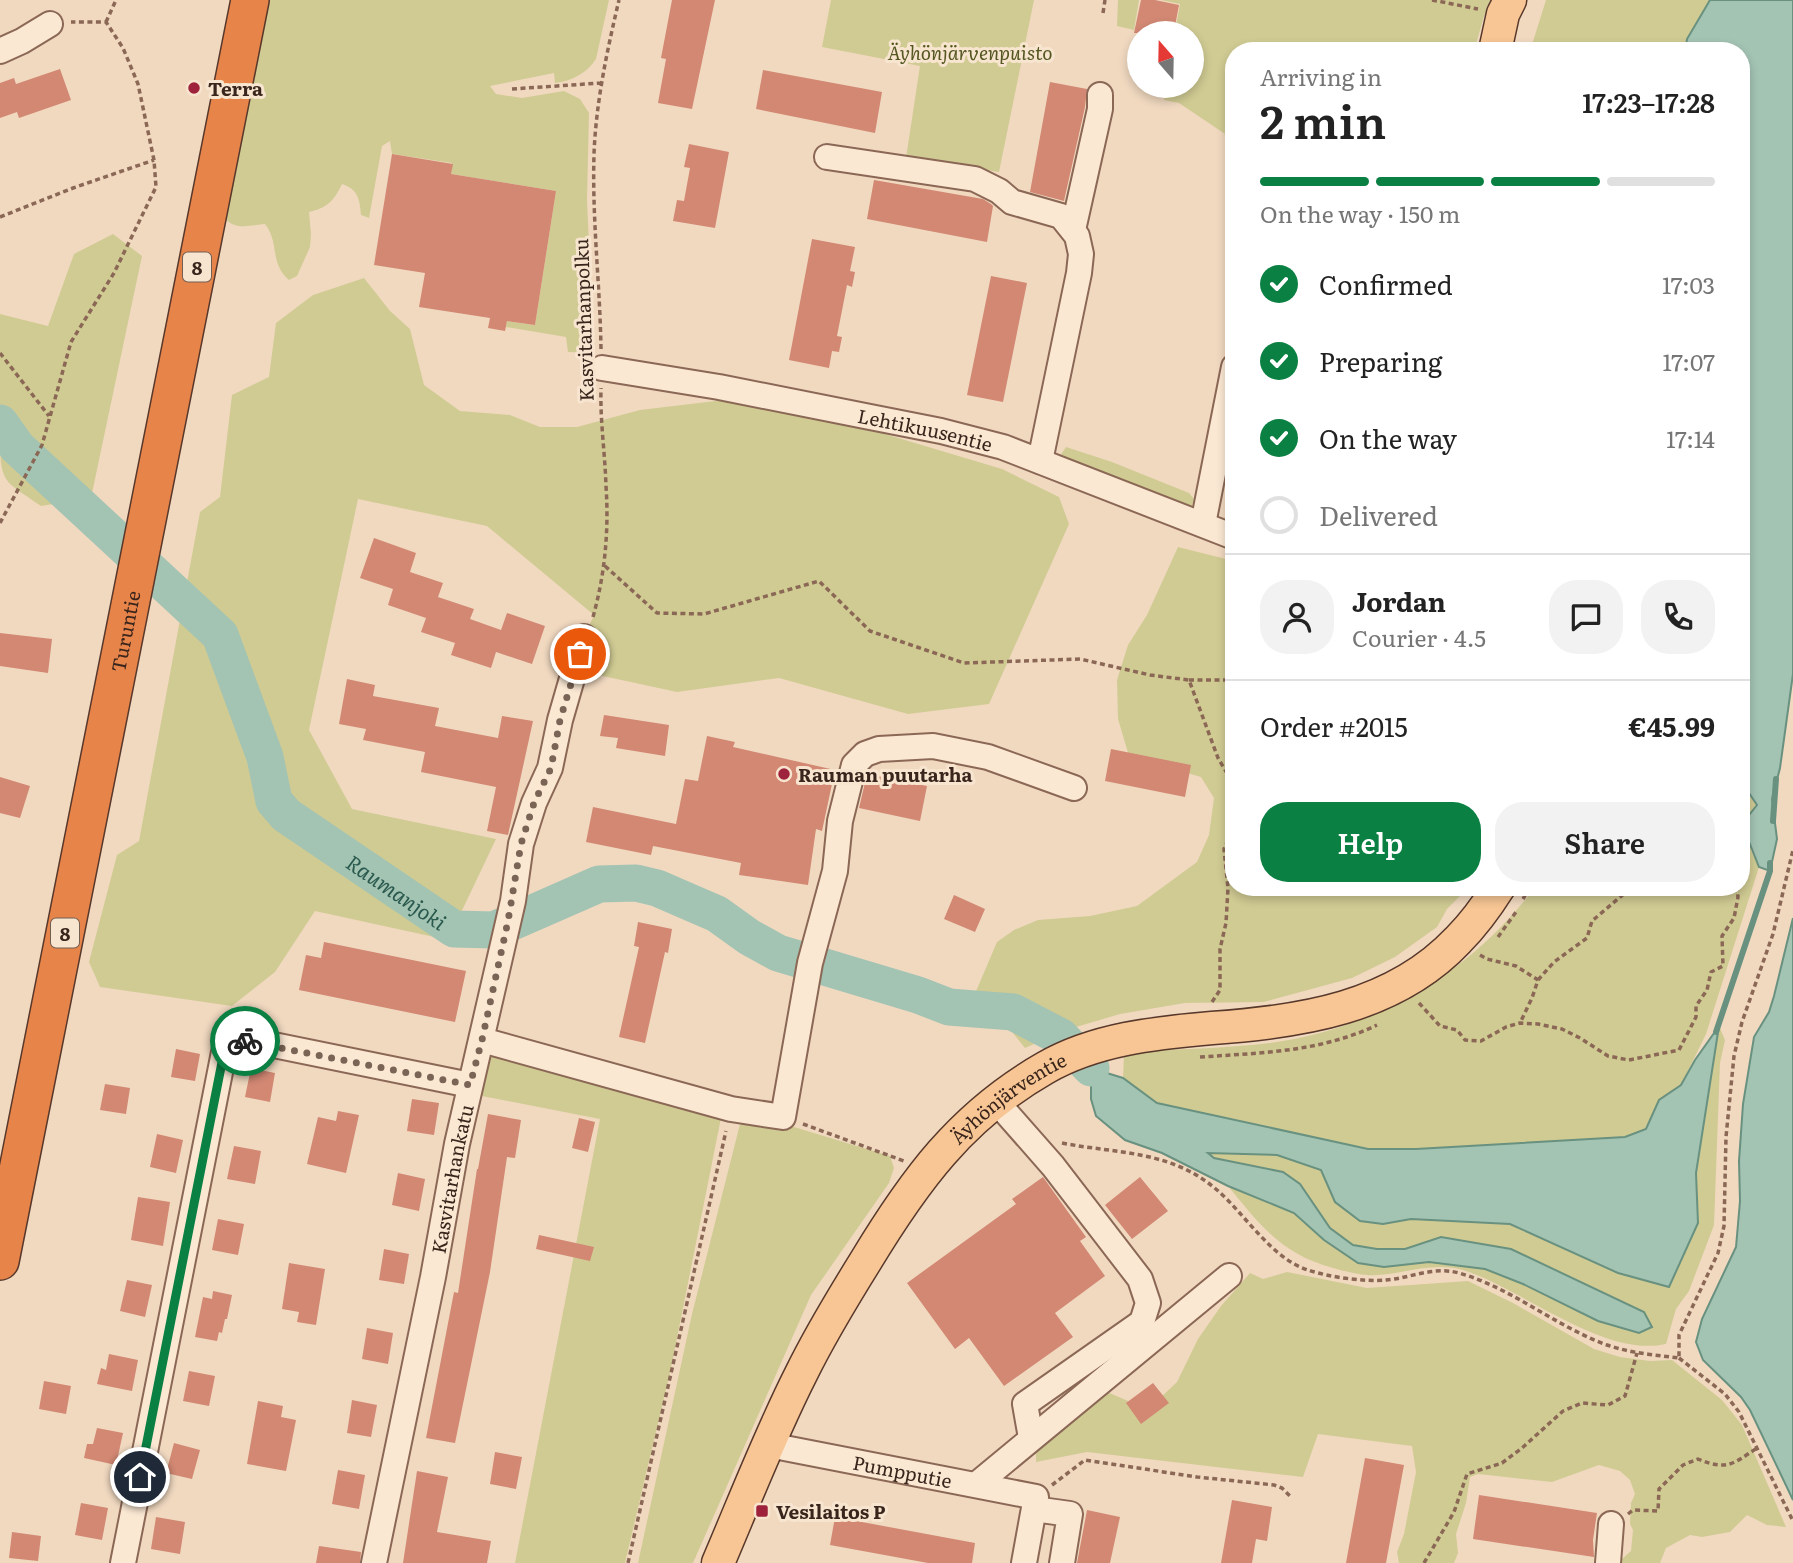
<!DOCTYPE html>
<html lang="en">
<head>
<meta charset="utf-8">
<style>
  :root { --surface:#fff; --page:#f2f2f2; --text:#222; --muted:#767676; --line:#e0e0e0; --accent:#0b8043 }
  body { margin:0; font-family:Literata,serif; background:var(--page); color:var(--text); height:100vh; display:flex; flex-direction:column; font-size:26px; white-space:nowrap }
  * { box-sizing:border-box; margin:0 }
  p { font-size:23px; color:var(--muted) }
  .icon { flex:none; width:38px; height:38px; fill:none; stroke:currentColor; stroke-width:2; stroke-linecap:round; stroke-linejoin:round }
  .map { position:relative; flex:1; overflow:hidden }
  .side { position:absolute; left:1225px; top:42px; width:525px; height:854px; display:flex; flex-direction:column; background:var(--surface); border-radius:28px; box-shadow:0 4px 10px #0003 }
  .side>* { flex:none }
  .needle { width:46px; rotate:340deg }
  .tools { position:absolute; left:1127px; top:21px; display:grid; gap:14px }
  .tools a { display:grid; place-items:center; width:77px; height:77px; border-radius:50%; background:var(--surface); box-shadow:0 4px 10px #0003; font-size:35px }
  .pin { position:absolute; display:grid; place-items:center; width:60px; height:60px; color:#fff; margin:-30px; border:4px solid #fff; border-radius:50%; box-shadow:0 2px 7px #0007 }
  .courier { position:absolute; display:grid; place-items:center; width:70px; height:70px; margin:-35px; border:5px solid #0b8043; border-radius:50%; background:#fff; color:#222; box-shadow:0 2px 9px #0007 }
  .overview em { font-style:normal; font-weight:600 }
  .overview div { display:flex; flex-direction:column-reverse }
  .overview { display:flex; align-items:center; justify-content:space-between; height:119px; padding:0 35px }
  h1 { font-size:46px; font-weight:600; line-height:52px }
  .bar { display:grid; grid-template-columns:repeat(4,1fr); gap:10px 7px; align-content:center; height:84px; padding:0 35px }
  .bar i { height:9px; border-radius:5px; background:var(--line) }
  .bar .on { background:var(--accent) }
  .bar p { grid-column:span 4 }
  .line { display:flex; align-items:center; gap:18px; padding:0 35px; border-top:2px solid var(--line) }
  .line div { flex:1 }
  .round { display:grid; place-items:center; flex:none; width:74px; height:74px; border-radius:28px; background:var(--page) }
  ol { padding:0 35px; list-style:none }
  li { display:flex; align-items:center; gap:21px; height:77px }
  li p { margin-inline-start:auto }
  li .icon { padding:7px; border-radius:50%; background:var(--accent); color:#fff; stroke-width:4 }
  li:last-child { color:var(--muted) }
  li i { width:38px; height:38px; border:4px solid var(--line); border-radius:50% }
  .primary-button { display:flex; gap:14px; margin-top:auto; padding:14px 35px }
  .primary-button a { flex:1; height:80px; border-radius:28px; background:var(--accent); color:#fff; font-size:28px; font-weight:600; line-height:80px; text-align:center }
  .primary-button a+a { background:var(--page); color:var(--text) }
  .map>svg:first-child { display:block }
</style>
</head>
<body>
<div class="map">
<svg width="1793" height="1563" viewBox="0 0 1793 1563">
  <rect width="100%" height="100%" fill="#f1d9c0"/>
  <path fill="#d0cb93" d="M269,0H609L596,59C587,73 572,81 555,83L554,73L490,86L496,94L522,98L564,91L580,99L589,113L587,200L594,353L568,352L566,337L506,327L507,321L535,325L556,191L451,174L452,163L392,154L390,141L382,146L369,218L361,215C360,200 358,189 342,184C334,201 327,208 309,212L311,234L310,247L297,276L289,280C269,263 280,243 265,224C252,225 234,231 225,218Z
    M831,0H1034L999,172L906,158L920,66L822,47Z
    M1118,0H1139L1134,30L1117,26Z
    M1161,0H1492L1484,16L1474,51H1234V140L1179,103L1164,100L1166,86H1192V33H1170L1172,26H1176L1180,4Z
    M1546,0H1710L1687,39L1685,51H1530Z
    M113,234L142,256L91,498L4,422L0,415V314L48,326L74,254Z
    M364,278L390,311L410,329L424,385L460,411L510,415L540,427H577L640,410L724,400L838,420L1002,469L1059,497L1069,524L989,704L908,714L779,678L677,692L575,670L584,637L594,615L487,526L358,499L309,730L352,809L496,839L448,940L315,911L275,972L232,1006L100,987L89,962L117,855L139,841L200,512L220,497L232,395L269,377L276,323L313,295Z
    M0,440L13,456L60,503L41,506C6,481 0,485 0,440Z
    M1066,447L1112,462L1189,493L1194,499L1192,506L1060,456Z
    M1178,547L1234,561V887H1469L1447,909L1437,927L1395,957L1352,978L1264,1002L1185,1003L1120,1014L1066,1030L1025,1048L1001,1018L976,1004L974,996L997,942L1014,930L1038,920L1090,916L1137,906L1197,862L1209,835L1214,798L1201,777L1129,756L1118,719L1117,680L1128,645L1147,615Z
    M1741,781L1757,805L1751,850L1759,867L1706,1034L1681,1085L1659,1100L1646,1129L1625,1137L1416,1149H1368L1157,1103L1123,1078L1124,1055L1142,1051C1185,1049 1228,1048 1270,1043C1375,1029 1472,972 1535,887H1741Z
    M1719,1026L1725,1040L1720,1063L1714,1225L1689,1291L1676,1309L1666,1344C1603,1358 1523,1289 1463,1270C1433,1262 1407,1273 1378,1275C1361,1277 1326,1267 1310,1260C1274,1245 1252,1215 1228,1186L1294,1213L1324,1240L1384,1267L1429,1262L1485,1269L1523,1284L1598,1321L1639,1333L1644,1312L1511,1249L1441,1237L1405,1249H1377L1352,1245L1330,1228L1300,1184L1214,1158L1207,1153L1278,1155L1321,1170L1335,1202L1360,1221L1383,1224L1411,1219L1510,1224L1618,1273L1668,1287L1698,1223L1696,1173Z
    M502,1054L722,1113L671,1368L625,1563H515L600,1119L482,1096L485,1067L492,1056Z
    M741,1120L794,1127L890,1156L894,1168L889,1183L811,1295L693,1563H638L692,1314Z
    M1287,1272L1367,1288L1468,1281L1513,1303L1594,1349L1620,1357L1650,1361L1672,1360L1722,1400L1742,1425L1786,1527L1767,1525L1747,1515L1730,1532L1702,1537L1690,1535L1666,1548L1660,1563H1621L1622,1559L1631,1551L1633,1530L1630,1524L1631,1503L1635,1494L1630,1480L1620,1471L1599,1465L1552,1482L1478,1474L1470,1477L1466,1503L1456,1534L1458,1553L1454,1563H1399L1397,1552L1404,1534L1416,1472L1412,1446L1318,1434L1303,1477L1087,1452L1036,1462V1443L1105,1391L1135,1404L1159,1399L1177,1382L1198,1339L1221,1306L1250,1273L1263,1279Z"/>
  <path fill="#a3c3b3" stroke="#699180" stroke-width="2" d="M1710,0H1793V674L1780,768L1772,799L1777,839L1770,871L1759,867L1742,824L1757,805L1741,781V51H1685L1687,39Z
    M1793,918V1500L1750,1410L1741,1397L1703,1360L1696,1342L1702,1319L1736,1247L1740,1201L1739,1161L1743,1104L1754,1037L1769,1012L1774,996Z
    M1719,1026L1696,1173L1698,1223L1669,1287L1618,1273L1510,1224L1411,1219L1383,1224L1360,1221L1335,1202L1321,1170L1277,1155L1208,1153L1214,1158L1283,1172L1300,1184L1330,1228L1353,1245L1377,1249H1405L1441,1237L1511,1249L1644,1312L1652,1327L1639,1333L1598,1321L1523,1284L1485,1269L1429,1262L1384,1267L1358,1263L1324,1240L1294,1213L1228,1186L1162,1153L1125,1140L1096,1116L1091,1099V1068L1123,1078L1157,1103L1368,1149H1416L1625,1137L1646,1129L1659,1100L1681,1085L1695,1060Z"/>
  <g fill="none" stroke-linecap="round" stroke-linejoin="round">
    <path stroke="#699180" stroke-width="6" d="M1773,821L1776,779
      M1716,1032L1770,871V863"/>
    <path stroke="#a3c3b3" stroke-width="37" id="s1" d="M0,423L17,447L220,635L265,757L274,801L286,815L454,929L494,930L599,884L636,883L657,888L717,914L749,937L778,953L918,995L949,1007L1013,1012L1061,1037L1091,1068"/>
  </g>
  <path fill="#d28873" d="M672,0H715L692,109L658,103L666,59L661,58Z
    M1141,0H1155L1179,5L1175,26L1171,25L1169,33H1134Z
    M60,69L71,100L19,118L17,112L0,118V83L14,78L16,84Z
    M763,70L882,92L875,133L756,109Z
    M1050,82L1087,89L1085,107L1064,201L1030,192Z
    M689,144L729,152L715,228L673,221L677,200L684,201L690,168L684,167Z
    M392,154L453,164L451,174L556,191L535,325L507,321L505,331L488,328L490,318L419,307L425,273L374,265Z
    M874,180L983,199L991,204L993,206L987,242L867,219Z
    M812,239L855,247L850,271L855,272L852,287L847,285L837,336L842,337L839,352L832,351L829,368L789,360Z
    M991,276L1027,283L1003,402L967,395Z
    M374,538L416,553L410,572L443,583L438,597L474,609L470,619L501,630L507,613L545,626L532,664L496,652L491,668L451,655L455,643L421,632L426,618L388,605L393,589L360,578Z
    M0,633L52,639L48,673L0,666Z
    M347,679L375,685L373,696L439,708L435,726L498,738L502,716L533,721L508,835L487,831L496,787L421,772L425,752L363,740L366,729L339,724Z
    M604,715L669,725L665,756L616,748L618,738L600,736Z
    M707,736L735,742L733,747L835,770L822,831L816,829L808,885L739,875L741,863L653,846L651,855L586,842L593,807L676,824L685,779L698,781Z
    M1111,749L1191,765L1185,797L1105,781Z
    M867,774L927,786L920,821L859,808Z
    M0,777L30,786L20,818L0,813Z
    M954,895L985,909L975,932L944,919Z
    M638,922L672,929L668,953L665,952L645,1043L619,1037L639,947L634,946Z
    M324,942L466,971L455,1022L299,990L306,955L321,958Z
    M176,1049L200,1054L195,1081L171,1077Z
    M251,1068L275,1073L270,1102L245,1097Z
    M105,1084L130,1088L126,1114L100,1110Z
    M412,1099L439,1103L434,1135L407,1131Z
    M338,1111L359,1115L346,1173L307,1164L318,1117L336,1121Z
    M488,1114L521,1120L515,1158L507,1157L490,1272L455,1443L426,1438L454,1292L458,1293L477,1169H478Z
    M579,1118L595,1122L588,1152L572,1148Z
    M157,1134L183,1140L176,1173L150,1167Z
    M234,1146L261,1151L255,1184L227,1179Z
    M398,1173L425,1179L419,1211L392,1205Z
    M1043,1177L1086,1237L1080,1241L1105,1276L1055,1313L1073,1337L1004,1386L969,1338L955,1349L907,1283L1016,1204L1012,1199Z
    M1140,1177L1168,1211L1132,1239L1105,1205Z
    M138,1197L170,1202L163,1246L131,1240Z
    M218,1219L244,1224L238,1255L212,1250Z
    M539,1235L594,1247L590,1261L536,1249Z
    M384,1249L409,1254L404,1284L379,1280Z
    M289,1263L325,1269L316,1325L297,1322L299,1312L282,1309Z
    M127,1280L152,1285L145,1317L120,1311Z
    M213,1291L232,1295L227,1319H225L222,1333L219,1332L217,1341L195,1337L203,1297L212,1299Z
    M367,1328L393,1333L388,1364L362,1359Z
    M109,1354L138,1360L132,1391L97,1384L101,1368L106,1370Z
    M189,1371L215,1376L209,1406L183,1401Z
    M44,1381L71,1386L66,1414L39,1409Z
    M1153,1383L1169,1403L1141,1424L1126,1403Z
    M352,1400L377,1405L371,1437L347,1433Z
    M258,1401L283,1406L281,1417L296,1420L286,1471L247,1464Z
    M97,1428L123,1433L116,1465L84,1458L87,1444H93Z
    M174,1443L200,1450L192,1479L166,1473Z
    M495,1452L522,1457L516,1489L490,1484Z
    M1365,1458L1404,1465L1386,1563H1346Z
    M338,1470L365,1475L359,1509L332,1504Z
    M417,1471L448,1477L437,1532L491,1541L487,1563H403Z
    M1479,1495L1597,1513L1593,1540L1594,1557L1473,1539Z
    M1232,1500L1272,1507L1267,1541L1256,1539L1252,1563H1221Z
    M81,1503L108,1508L102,1540L75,1535Z
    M1087,1510L1120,1517L1110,1563H1077Z
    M156,1517L185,1522L180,1554L151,1549Z
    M835,1517L975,1543L972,1563H928L830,1545Z
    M12,1532L41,1536L38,1561L9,1558Z
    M319,1546L361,1552L360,1563H316Z"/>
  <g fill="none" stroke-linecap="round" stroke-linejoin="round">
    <g stroke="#8b6856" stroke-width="28">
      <g id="minor">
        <path d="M0,51L22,41L50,24"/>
        <path d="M827,157L975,179L999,191L1012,202L1061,216L1077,236L1081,254L1079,273L1040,461"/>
        <path d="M1073,230L1100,109V95"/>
        <path id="s2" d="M602,368L719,387L865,416L941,431L1003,447L1234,537"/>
        <path d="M1203,524L1234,367"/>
        <path d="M482,1040L731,1109L783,1117L810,963L835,871L840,821L854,765L865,754L879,749L933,746L988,757L1074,788"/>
        <path d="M995,1100L1053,1166L1140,1279L1148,1303L1142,1322L1025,1404L1031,1438"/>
        <path id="s3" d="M769,1445L1036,1497L1024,1563"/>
        <path d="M977,1484L1229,1276"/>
        <path d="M1034,1509L1070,1514L1062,1563"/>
        <path d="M123,1563L224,1052L230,1044L249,1040L470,1085"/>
        <path id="s4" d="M374,1563L433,1277L457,1144L513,901L521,844L534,803L550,768L560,720L584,637"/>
        <path d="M1608,1563L1611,1524"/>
      </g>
    </g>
    <g stroke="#58382b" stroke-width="35">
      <g id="major">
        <path d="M1495,51L1503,14L1510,0"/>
        <path id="s5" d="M718,1563C745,1500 770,1435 801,1374C820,1335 842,1299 865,1262C914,1181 961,1116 1045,1068C1095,1039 1155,1033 1212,1028C1300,1022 1394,1008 1458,940C1474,924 1487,906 1499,887"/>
      </g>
    </g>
    <g stroke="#58382b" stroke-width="40">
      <g id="highway">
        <path id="s6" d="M0,1261L250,0"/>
      </g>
    </g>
    <path stroke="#8b6856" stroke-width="3.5" stroke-dasharray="5 3.5" stroke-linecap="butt" d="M1432,0L1478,9
      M1103,13L1105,0
      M106,22L116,0
      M512,89L601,83
      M0,217L73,188L154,160
      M601,349C600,284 592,220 594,154C596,102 607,51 619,0
      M0,353L49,416
      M0,523L42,445L71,342L114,273L156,187L154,160L138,84L123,48L106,22H71
      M605,566L657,613L704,614L819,581L870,631L964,663L1080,659L1150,675L1189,680L1218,758L1234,785
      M593,617C605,574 609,531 606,486C605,453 600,421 601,388
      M1189,680H1234
      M1523,899L1530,887
      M1498,937L1516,912
      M1480,955L1487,959L1516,966L1538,980L1532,998L1520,1023
      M1538,980L1554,962L1587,938L1592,921L1632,887
      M1212,1002L1220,990V949L1226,923L1228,888L1224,849L1234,827
      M1419,1003L1440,1026L1457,1030L1465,1040L1481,1041L1506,1027L1520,1023L1538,1024L1562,1029L1580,1038L1608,1056L1629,1060L1679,1050L1696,1017V1006L1707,990L1711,972L1723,966L1722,936L1734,918L1738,897L1737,887
      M1200,1057C1260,1053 1321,1052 1377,1025
      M803,1124L904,1161
      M1062,1143C1118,1154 1171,1150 1217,1190C1245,1214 1272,1259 1308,1270C1329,1277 1363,1282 1386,1280C1411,1278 1433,1266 1459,1273C1512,1288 1555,1326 1607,1345C1630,1353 1655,1355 1679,1358V1335L1718,1253L1724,1226L1726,1137L1734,1056L1742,1022L1773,934L1793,850
      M1679,1358L1725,1394L1739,1412L1793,1521
      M1052,1485L1085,1460L1197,1477L1274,1485L1282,1488L1291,1497
      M1628,1514L1633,1510L1658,1511L1659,1489L1683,1465L1698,1459C1727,1471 1733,1464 1757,1448
      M628,1563L726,1131
      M1424,1563L1454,1512L1467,1474L1502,1463L1522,1448L1563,1411L1582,1403L1608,1405L1625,1396L1637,1353"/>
    <use href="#minor" stroke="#fbe8d3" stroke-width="24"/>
    <use href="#major" stroke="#f7c694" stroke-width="32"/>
    <use href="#highway" stroke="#e7844a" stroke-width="37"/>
  </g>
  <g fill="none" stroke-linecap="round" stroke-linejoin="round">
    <path stroke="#7a6455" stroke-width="7" stroke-dasharray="0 12.6" d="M245,1041L470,1085L482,1040L508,921L521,844L534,803L551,768L560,720L580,654"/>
    <path stroke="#0b8043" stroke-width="9" d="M140,1477L224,1052L230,1044L245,1041"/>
  </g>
  <g fill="#9e223b" stroke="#f8e5d0" stroke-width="2.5">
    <circle cx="194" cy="88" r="7"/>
    <circle cx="784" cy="774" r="7"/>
    <rect x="755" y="1504" width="14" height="14" rx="3.5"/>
  </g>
  <g text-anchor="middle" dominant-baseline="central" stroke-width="6" stroke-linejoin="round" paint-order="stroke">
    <g fill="#f8e5d0" stroke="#735f52" stroke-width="2">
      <rect x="183" y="252.5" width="28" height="29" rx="5"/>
      <rect x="51" y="918.5" width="28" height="29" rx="5"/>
    </g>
    <g font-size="18" font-weight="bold" fill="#3a251c">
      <text x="197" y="267">8</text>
      <text x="65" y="933">8</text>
    </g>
    <g font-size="19" font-style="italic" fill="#545721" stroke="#f8e5d0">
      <text x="970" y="52">Äyhönjärvenpuisto</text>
    </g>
    <g font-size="19" font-weight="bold" fill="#3a251c" stroke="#f8e5d0" text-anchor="start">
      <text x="208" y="88">Terra</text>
      <text x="798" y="774">Rauman puutarha</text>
      <text x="776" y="1511">Vesilaitos P</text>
    </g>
    <g font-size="19" fill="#3a251c" stroke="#f8e5d0">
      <text transform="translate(583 320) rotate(-92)">Kasvitarhanpolku</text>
      <text stroke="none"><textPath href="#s2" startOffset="329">Lehtikuusentie</textPath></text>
      <text stroke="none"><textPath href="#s6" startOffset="642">Turuntie</textPath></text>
      <text stroke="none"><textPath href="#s5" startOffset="556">Äyhönjärventie</textPath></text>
      <text stroke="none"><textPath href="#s4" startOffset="392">Kasvitarhankatu</textPath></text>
      <text stroke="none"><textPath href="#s3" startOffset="136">Pumpputie</textPath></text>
    </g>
    <g font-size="21" font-style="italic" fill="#2a5a4e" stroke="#f8e5d0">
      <text stroke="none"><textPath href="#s1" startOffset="634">Raumanjoki</textPath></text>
    </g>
  </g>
</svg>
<div class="tools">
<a><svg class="needle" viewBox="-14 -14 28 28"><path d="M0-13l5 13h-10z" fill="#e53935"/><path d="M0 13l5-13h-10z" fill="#767676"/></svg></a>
</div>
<div class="pin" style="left:580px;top:654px;background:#ea580c"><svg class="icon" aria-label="bag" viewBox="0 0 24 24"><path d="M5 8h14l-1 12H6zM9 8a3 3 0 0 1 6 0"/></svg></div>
<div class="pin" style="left:140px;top:1477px;background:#1f2937"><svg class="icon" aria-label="home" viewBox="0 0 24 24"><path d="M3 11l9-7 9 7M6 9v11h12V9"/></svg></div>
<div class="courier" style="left:245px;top:1041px"><svg class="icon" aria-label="bike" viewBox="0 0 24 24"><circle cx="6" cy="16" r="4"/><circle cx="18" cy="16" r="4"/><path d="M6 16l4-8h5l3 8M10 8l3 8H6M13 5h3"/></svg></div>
<section class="side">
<div class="overview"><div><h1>2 min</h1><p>Arriving in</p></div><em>17:23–17:28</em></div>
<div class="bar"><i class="on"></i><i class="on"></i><i class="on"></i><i></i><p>On the way · 150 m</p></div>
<ol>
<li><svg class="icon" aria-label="check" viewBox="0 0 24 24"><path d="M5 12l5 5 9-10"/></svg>Confirmed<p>17:03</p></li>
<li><svg class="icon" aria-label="check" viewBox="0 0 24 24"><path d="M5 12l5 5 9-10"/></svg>Preparing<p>17:07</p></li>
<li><svg class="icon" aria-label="check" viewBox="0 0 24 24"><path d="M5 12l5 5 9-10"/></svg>On the way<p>17:14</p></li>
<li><i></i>Delivered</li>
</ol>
<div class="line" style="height:126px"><a class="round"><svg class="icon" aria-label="person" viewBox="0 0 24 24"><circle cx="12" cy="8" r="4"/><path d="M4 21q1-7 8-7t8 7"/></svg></a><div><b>Jordan</b><p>Courier · 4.5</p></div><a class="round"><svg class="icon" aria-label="chat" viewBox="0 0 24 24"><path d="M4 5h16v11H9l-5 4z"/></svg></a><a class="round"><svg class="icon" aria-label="phone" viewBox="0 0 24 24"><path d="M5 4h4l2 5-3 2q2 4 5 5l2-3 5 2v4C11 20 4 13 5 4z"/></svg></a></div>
<div class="line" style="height:91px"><div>Order #2015</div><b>€45.99</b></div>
<div class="primary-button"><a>Help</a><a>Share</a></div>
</section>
</div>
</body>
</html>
